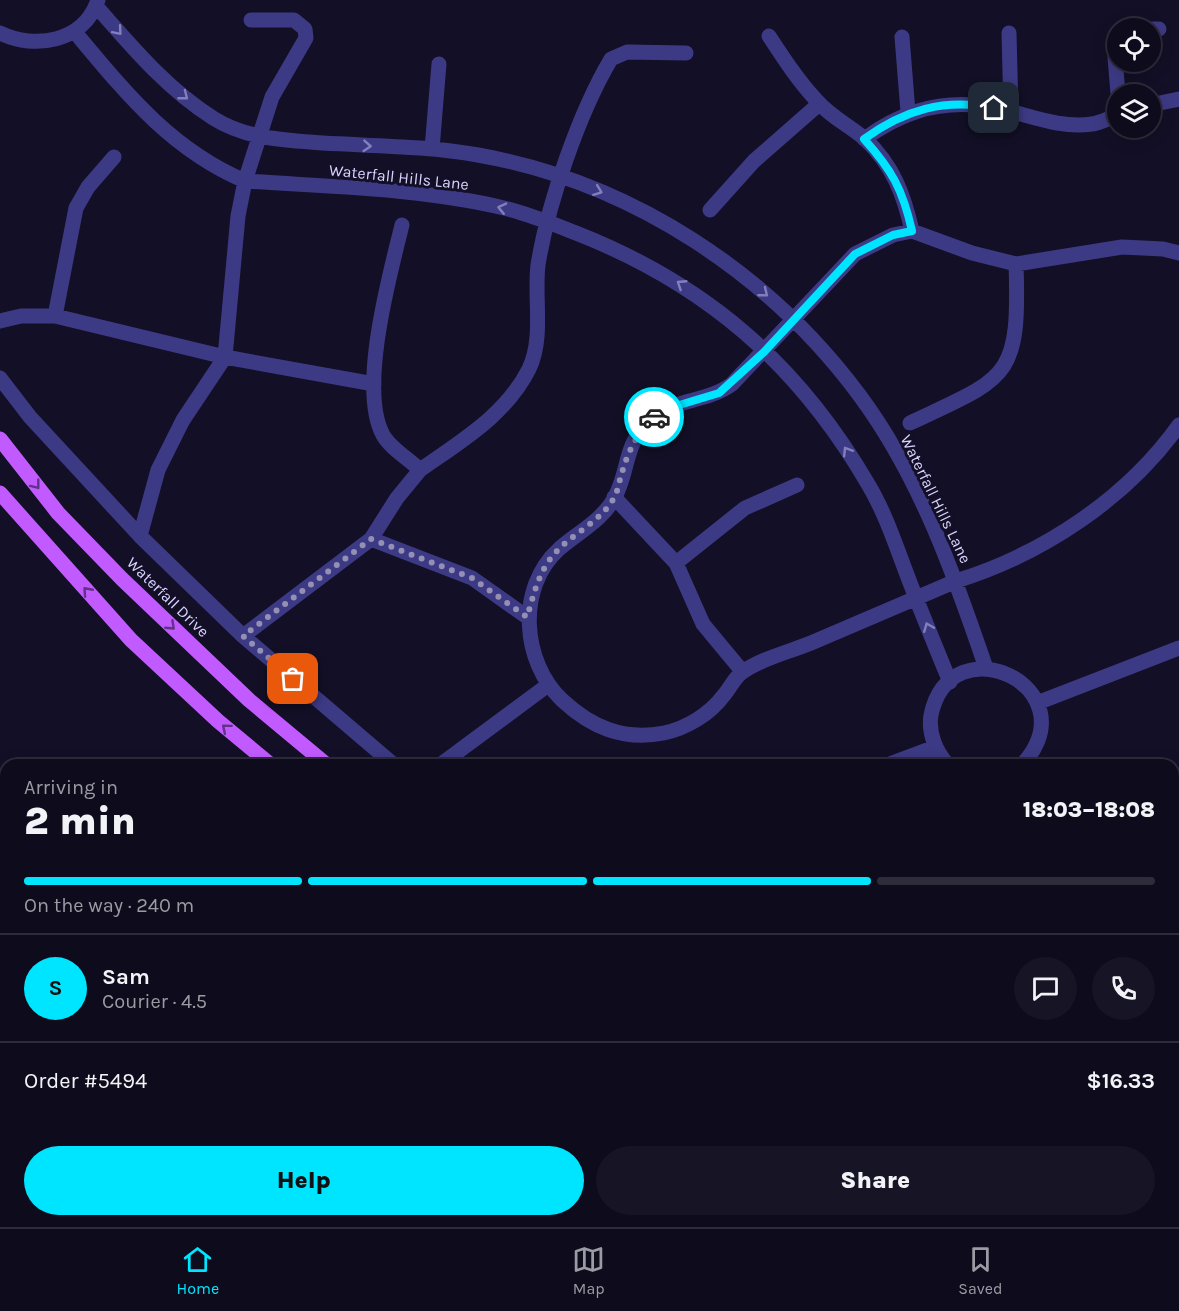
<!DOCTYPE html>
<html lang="en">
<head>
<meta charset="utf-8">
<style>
  :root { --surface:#0e0b1c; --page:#171425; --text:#f1f3f6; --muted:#9b9ba3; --line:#2e2b3b; --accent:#00e5ff }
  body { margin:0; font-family:Karla,sans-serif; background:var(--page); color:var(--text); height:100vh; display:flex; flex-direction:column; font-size:22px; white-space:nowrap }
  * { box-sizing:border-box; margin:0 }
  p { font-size:20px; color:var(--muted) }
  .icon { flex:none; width:33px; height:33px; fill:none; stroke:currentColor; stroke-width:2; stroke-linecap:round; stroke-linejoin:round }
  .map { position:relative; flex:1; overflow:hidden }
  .details { position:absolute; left:0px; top:759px; width:1179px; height:468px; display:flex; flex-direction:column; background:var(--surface); border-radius:18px 18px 0 0; box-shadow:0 3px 15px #0003,0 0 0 2px var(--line) }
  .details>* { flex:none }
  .tools { position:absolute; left:1107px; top:18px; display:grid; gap:12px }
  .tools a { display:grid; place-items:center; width:54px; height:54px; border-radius:50%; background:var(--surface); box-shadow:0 3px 15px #0003,0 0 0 2px var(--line); font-size:30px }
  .pin { position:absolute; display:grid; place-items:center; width:51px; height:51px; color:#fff; margin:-26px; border-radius:12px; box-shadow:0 3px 9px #0006 }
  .courier { position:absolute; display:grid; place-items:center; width:60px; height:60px; margin:-30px; border:4px solid #00e5ff; border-radius:50%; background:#fff; color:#222; box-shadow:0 2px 8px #0007 }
  .overview em { font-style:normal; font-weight:800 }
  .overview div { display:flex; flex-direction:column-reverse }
  .overview { display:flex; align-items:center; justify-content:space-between; height:102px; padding:0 24px }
  h1 { font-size:39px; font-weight:800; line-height:45px }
  .bar { display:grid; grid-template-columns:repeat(4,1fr); gap:9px 6px; align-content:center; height:72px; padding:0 24px }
  .bar i { height:8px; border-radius:4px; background:var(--line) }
  .bar .selected { background:var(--accent) }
  .bar p { grid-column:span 4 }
  .line { display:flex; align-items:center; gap:15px; padding:0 24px; border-top:2px solid var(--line) }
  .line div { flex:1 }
  .round { display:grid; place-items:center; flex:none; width:63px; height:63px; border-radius:32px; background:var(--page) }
  .cta { display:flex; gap:12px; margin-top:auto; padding:12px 24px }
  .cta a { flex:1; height:69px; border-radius:36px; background:var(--accent); color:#111; font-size:24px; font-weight:800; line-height:69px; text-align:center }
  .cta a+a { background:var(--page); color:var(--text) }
  .menu { display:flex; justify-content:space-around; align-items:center; height:84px; border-top:2px solid var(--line); background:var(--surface); font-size:16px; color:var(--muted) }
  .menu a { display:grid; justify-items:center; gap:3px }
  .menu .selected { color:var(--accent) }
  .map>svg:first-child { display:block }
</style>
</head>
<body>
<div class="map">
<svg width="1179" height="1227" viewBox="0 0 1179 1227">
  <rect width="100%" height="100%" fill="#130f26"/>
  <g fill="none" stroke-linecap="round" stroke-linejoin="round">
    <path stroke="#3d3a85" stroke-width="15" d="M96,6C131,46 167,89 213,118C246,139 284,140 323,143C374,146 427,146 478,155C631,182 769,273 860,396C920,477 954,574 986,668
      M1150,29H1159
      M74,31C125,92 170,149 245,181C331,187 421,188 504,208C529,214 553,224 576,233C706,284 798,364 868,484C886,514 897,549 909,580C922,614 936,648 950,682
      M0,33C35,50 84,42 98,0
      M1009,33L1011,112
      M769,36C784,59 799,82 818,102C831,117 850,126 865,139C893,165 904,195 912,231
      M1118,36L1114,45L1118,94
      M902,37L908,112
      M1150,105L1179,99
      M864,139C899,114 932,102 975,105C1014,107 1052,130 1092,124C1100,123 1109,118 1118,115
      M432,149L439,64
      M710,210L754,161L819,104
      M1179,253L1163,249L1122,247L1016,264L972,253L912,231L893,235L855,254L732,384C708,402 675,399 654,417C622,444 631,466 615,497C603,520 577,533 559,549C516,588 522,662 562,700C591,727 623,741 664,733C687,728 710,714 724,695C730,688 736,675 744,671C763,658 789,652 811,643C859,622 908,602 956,581C1043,554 1126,499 1179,425
      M55,316L76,208L88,187L114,157
      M0,321L21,316H55L225,357L374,384
      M0,378L30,417L140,536L243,636L394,765
      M910,423C1008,377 1020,379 1016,264
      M420,470C461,441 506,415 529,369C544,338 534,298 538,265C548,203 579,113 611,59L627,52L686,53
      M614,497L676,563L703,624L742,671
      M140,536L158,470L183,420L225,357L238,216L245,181L272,97L306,38L305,29L294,20H251
      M371,539L472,578L527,617
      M676,563L745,508L797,485
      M243,636L371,539L397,498L420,470C409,459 390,448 383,435C358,389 390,274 402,225
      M1037,703L1179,648
      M440,765L548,685
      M887,765L935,747
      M948,765C936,752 928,733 931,715C951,621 1092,688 1022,765
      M0,900L6,905
      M1173,1120L1179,1119
      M1173,1196L1179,1195
      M1078,1221L1085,1227
      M758,1227L760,1221"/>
    <path stroke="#c25bff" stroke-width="15" d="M0,439L58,513L122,579L249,700L327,765
      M0,493L131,640L218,721L271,765
      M907,1221L917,1227
      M974,1221L984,1227"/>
  </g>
  <defs><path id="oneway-chevron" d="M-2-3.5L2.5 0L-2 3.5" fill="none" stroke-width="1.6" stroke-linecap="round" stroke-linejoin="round" transform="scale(1.5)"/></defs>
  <g stroke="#837fbc">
    <use href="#oneway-chevron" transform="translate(118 31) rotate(49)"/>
    <use href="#oneway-chevron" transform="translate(184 96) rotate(38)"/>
    <use href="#oneway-chevron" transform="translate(367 146) rotate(4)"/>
    <use href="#oneway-chevron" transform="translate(598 191) rotate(21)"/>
    <use href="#oneway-chevron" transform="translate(502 208) rotate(-167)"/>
    <use href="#oneway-chevron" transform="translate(681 284) rotate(-147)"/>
    <use href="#oneway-chevron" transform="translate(764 293) rotate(39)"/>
    <use href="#oneway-chevron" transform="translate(847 451) rotate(-122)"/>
    <use href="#oneway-chevron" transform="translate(928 627) rotate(-112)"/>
  </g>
  <g stroke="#623188">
    <use href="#oneway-chevron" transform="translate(36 485) rotate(52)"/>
    <use href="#oneway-chevron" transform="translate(87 591) rotate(-132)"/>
    <use href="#oneway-chevron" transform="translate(171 626) rotate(43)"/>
    <use href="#oneway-chevron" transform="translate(226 728) rotate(-140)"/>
  </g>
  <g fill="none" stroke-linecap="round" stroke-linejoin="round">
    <path stroke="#948fb3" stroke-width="6" stroke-dasharray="0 10.8" d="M293,679L243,636L371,539L472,578L527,617C534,594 539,569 557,551C575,532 601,521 614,498C618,491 619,482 621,476C628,451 636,435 654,417"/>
    <path stroke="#00e5ff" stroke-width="8" d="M654,417L676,406L719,393L764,352L855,254L893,235L912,231C903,190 892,170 864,139C904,110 944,98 994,108"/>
  </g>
  <g text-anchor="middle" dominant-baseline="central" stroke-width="6" stroke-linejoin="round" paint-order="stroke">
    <g font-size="16" fill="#d9d4ff" stroke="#130f26">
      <text transform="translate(399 177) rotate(6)">Waterfall Hills Lane</text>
      <text transform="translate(936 499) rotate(64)">Waterfall Hills Lane</text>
      <text transform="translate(168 597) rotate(44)">Waterfall Drive</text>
    </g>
  </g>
</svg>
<div class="tools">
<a><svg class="icon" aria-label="locate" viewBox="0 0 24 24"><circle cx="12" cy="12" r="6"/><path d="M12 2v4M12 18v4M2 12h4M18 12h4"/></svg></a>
<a><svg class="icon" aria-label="layers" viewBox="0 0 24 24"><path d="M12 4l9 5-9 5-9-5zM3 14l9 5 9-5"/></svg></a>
</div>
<div class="pin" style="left:293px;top:679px;background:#ea580c"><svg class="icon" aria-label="bag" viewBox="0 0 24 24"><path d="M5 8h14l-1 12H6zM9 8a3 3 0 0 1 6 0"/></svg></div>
<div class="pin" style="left:994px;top:108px;background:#1f2937"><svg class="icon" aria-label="home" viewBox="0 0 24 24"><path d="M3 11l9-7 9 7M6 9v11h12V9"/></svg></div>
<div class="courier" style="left:654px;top:417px"><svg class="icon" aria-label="car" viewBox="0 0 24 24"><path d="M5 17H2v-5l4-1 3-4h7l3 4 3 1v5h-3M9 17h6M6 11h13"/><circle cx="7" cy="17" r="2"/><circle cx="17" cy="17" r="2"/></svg></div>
<section class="details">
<div class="overview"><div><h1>2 min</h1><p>Arriving in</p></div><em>18:03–18:08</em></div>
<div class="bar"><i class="selected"></i><i class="selected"></i><i class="selected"></i><i></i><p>On the way · 240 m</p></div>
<div class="line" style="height:108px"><b class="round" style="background:var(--accent);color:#111">S</b><div><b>Sam</b><p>Courier · 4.5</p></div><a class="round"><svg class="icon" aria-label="chat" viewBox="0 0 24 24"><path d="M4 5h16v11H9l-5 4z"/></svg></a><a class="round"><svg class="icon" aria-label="phone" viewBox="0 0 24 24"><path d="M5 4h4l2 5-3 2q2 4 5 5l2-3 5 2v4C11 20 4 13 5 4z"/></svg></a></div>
<div class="line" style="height:78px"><div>Order #5494</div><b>$16.33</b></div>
<div class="cta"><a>Help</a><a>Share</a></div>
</section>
</div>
<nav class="menu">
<a class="selected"><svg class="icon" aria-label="home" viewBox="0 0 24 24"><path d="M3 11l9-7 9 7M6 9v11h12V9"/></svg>Home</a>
<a><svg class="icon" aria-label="map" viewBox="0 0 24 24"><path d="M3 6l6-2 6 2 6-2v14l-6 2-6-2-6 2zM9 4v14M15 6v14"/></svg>Map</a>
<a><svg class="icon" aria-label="saved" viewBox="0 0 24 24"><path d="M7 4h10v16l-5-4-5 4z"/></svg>Saved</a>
</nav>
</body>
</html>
